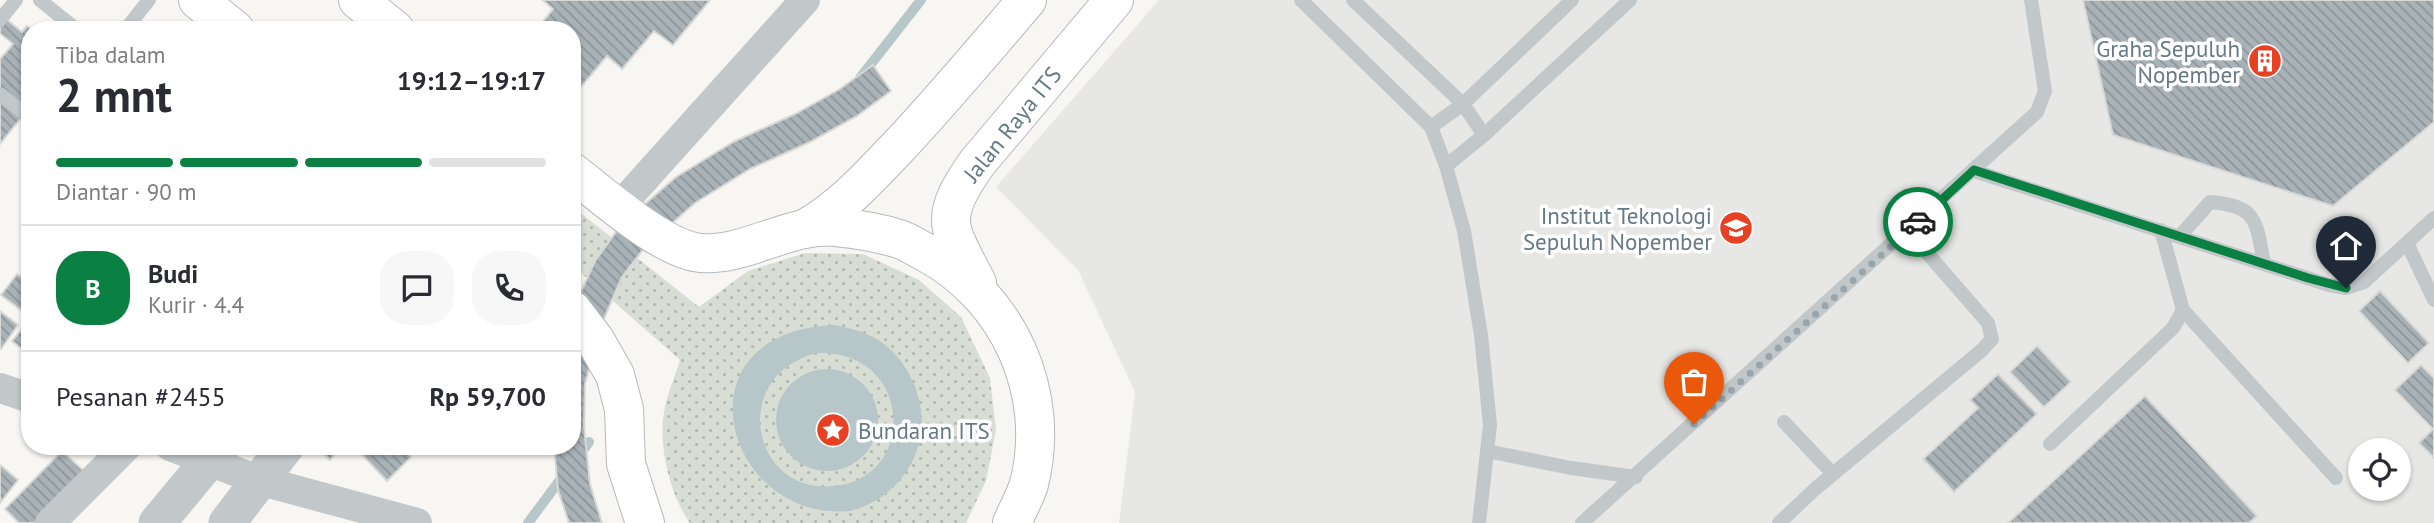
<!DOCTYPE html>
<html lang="id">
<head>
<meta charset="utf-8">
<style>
  :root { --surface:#fff; --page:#f7f7f7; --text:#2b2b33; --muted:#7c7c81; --line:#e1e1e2; --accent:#0b8043 }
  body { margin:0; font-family:"PT Sans",sans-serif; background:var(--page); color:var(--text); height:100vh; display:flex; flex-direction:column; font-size:26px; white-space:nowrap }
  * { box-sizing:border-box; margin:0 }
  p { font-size:23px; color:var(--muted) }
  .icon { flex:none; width:38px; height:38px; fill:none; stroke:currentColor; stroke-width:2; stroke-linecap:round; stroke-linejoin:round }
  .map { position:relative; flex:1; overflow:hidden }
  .drawer { position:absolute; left:21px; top:21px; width:560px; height:434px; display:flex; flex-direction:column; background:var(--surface); border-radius:28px; box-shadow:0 2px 5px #0004 }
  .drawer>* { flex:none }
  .fabs { position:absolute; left:2348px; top:438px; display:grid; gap:14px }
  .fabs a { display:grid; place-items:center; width:63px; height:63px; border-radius:50%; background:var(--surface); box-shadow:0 2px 5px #0004; font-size:35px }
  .pin { position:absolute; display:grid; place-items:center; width:60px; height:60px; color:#fff; margin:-72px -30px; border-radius:50% 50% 50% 0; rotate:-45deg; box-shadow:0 0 7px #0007 }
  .pin .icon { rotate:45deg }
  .courier { position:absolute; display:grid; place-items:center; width:70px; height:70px; margin:-35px; border:5px solid #0b8043; border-radius:50%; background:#fff; color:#222; box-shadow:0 2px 9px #0007 }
  .overview em { font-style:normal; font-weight:800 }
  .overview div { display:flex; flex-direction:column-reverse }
  .overview { display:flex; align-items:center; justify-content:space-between; height:119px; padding:0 35px }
  h1 { font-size:46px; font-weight:800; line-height:52px }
  .bar { display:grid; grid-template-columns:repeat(4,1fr); gap:10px 7px; align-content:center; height:84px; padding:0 35px }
  .bar i { height:9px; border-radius:5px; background:var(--line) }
  .bar .active { background:var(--accent) }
  .bar p { grid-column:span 4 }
  .line { display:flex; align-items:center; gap:18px; padding:0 35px; border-top:2px solid var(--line) }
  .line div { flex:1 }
  .round { display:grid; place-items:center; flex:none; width:74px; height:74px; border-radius:28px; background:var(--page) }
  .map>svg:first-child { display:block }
</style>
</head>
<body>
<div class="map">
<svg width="2434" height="523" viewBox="0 0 2434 523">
  <defs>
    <pattern id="park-dots" width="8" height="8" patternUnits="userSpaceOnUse" patternTransform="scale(1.75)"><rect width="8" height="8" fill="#d8ded4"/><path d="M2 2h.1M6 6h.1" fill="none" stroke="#b3b9b2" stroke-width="1.8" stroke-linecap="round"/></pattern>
    <pattern id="building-back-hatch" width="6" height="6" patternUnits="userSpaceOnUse" patternTransform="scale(1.75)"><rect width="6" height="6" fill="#a8b2b7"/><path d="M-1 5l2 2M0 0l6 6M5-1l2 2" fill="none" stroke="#8c969a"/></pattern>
  </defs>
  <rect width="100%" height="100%" fill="#f7f6f3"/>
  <path fill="#e7e8e6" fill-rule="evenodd" d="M1159,0H2434V523H1119L1135,392L1078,270L996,187ZM2361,450H2399V488H2361Z"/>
  <path fill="url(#park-dots)" d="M572,206L699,307L748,271L805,253L863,254L919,280L961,317L990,378L996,430L986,481L966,523H690C669,494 657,442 665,407C668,392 675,376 680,360L572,265Z"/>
  <path fill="#b7c6c8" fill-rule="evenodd" d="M835,325C850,328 866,332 880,341C918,368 934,422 911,464C898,488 877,504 850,511C724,523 672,331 835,325ZM817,353C913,349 919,478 834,486C752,495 727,376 817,353Z
    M776 420a51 51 0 1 1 102 0a51 51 0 1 1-102 0Z"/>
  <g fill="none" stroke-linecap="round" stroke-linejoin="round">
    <path stroke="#b7c6c8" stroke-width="10" d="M860,78L921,0
      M578,457L589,442
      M528,523L566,472"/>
  </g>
  <path fill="url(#building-back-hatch)" stroke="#d8d8d6" stroke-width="2" d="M543,0H710L673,45L654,31L622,69L607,56L580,88L572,81V30H536L553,9Z
    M2083,0H2434V122L2333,206L2113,135Z
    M0,14L22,32L27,26L32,30H30V107L0,144V59L13,44L0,33Z
    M873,65L891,91L857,116L810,142L750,169L695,203L645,247L622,277L602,323L585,384L584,427L590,484L602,523H569L558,490L554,446H572V311L595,261L621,225L676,177L735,141L795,114L840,89Z
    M17,274L30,283V298L21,310L1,295Z
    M2380,291L2429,343L2408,363L2359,311Z
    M0,311L18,325L1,349L0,348Z
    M30,319V355L12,341Z
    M2037,346L2071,382L2044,407L2010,372Z
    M2421,365L2434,378V458L2419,443L2433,429L2395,390Z
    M1998,374L2037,414L1954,492L1923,459L1978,408L1970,400Z
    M2145,396L2257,516L2249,523H2008Z
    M315,446H342L330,460Z
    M354,446H401L411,457L387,481Z
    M62,451L86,473L37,523H19L5,509Z
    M0,465L18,480L0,503Z"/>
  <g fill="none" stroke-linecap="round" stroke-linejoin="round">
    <g stroke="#b5babd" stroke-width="40">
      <path id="primary" d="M198,0L235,30
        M358,0L395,30
        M572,172C604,196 663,250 701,253C745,257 790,222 836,227C856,229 880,233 899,239C909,242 918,249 927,253C1009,298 1052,393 1029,484C1025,497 1017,511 1012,523
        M808,227C845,205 870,176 900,145C944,98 985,49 1027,0
        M977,283C948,226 937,220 977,163L1114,0
        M572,310L595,340L615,375L624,409L626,464L645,523"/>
    </g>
    <path stroke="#c2c7c9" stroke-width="14" d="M40,0L77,30
      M1301,0L1431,127L1446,166L1464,231L1481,335L1490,425L1479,523
      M1353,0L1463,104L1484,135
      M0,20L16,0
      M125,30L149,0
      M0,94L30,118
      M1431,127L1463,104L1572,0
      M1446,166L1484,135L1630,0
      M1974,171L2329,285L2346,288L2364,282L2434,218
      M2180,236L2210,202C2258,206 2256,221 2264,264
      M2407,243L2434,300
      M2183,310L2336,478
      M1784,422L1833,474
      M2050,444L2173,328L2183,310L2161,230
      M1487,451L1571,468L1636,477
      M1582,523L2037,112L2045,91L2031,0
      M1779,523L1815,489L1982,350L1992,339L1988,323L1908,231"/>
    <path stroke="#c2c7c9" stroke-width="30" d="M619,207L805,0
      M0,388L30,398
      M170,446L258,480L417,523
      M50,523L127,446"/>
    <path stroke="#c2c7c9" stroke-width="37" d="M157,523L221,446
      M227,523L286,446"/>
    <use href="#primary" stroke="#fff" stroke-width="38"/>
  </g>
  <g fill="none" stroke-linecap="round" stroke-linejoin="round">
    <path stroke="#98a5ac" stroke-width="7" stroke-dasharray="0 12.6" d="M1694,424L1918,222"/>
    <path stroke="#0b8043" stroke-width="9" d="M1918,222L1974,170L2308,278L2346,288"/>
  </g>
  <defs>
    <g id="building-disc" transform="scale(1.75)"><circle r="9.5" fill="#e74023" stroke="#fff"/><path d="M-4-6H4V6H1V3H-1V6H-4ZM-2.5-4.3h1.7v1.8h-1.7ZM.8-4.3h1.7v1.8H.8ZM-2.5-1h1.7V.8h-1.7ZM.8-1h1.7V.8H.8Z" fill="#fff"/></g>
    <g id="university-disc" transform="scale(1.75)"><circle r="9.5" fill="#e74023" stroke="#fff"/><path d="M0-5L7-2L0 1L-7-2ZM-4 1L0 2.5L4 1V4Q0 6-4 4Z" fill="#fff"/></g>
    <g id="sight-disc" transform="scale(1.75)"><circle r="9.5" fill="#e74023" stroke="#fff"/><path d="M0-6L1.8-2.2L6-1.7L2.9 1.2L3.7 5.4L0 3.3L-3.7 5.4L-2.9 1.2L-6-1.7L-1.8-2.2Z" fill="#fff"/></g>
  </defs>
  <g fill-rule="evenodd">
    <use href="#building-disc" x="2265" y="61"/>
    <use href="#university-disc" x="1736" y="228"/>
    <use href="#sight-disc" x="833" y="430"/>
  </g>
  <g text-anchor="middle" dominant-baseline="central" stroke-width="7" stroke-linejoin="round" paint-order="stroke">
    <g font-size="23" fill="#657985" stroke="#fff" text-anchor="end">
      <text x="2240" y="48">Graha Sepuluh<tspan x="2240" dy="26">Nopember</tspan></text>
      <text x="1712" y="215">Institut Teknologi<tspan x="1712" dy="26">Sepuluh Nopember</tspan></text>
      <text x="858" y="430" text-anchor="start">Bundaran ITS</text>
    </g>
    <g font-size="23" fill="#657985" stroke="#fff">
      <text transform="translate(1012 124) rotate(-51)">Jalan Raya ITS</text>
    </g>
  </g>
</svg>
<div class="fabs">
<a><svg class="icon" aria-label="locate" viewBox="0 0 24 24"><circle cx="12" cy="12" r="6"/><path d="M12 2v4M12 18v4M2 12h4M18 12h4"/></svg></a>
</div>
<div class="pin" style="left:1694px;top:424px;background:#ea580c"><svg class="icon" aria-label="bag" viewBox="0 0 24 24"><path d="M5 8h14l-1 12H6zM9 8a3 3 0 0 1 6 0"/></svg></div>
<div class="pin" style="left:2346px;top:288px;background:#1f2937"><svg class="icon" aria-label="home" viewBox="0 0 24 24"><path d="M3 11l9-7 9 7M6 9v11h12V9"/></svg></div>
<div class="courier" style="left:1918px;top:222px"><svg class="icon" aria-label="car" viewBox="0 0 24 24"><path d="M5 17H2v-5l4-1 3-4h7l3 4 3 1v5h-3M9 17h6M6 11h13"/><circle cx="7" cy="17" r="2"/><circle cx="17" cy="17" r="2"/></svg></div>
<section class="drawer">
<div class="overview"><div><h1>2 mnt</h1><p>Tiba dalam</p></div><em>19:12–19:17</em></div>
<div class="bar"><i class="active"></i><i class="active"></i><i class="active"></i><i></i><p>Diantar · 90 m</p></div>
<div class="line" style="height:126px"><b class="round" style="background:var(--accent);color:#fff">B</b><div><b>Budi</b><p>Kurir · 4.4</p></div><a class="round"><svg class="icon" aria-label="chat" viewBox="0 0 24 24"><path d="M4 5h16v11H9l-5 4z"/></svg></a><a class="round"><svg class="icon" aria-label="phone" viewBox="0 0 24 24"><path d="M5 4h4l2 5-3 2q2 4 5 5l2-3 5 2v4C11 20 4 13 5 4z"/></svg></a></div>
<div class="line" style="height:91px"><div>Pesanan #2455</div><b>Rp 59,700</b></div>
</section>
</div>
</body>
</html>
